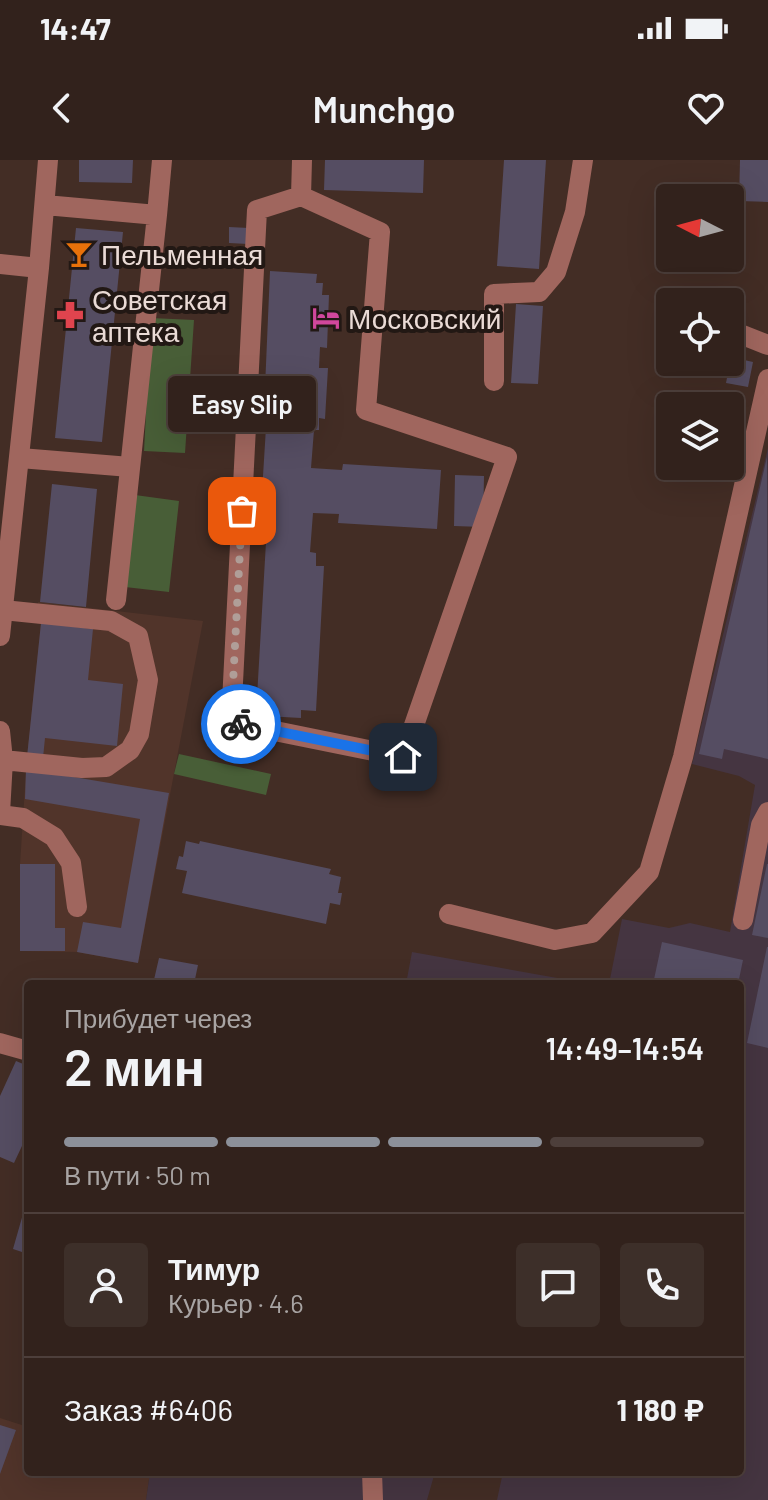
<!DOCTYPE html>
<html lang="ru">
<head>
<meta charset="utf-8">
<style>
  :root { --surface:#32221c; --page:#3d2f29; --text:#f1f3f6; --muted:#a8a4a3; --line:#4d3f3b; --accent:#8c9099 }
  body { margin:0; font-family:Barlow,sans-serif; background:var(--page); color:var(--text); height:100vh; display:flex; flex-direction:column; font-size:30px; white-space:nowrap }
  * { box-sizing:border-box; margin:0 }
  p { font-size:26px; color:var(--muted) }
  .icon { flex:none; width:44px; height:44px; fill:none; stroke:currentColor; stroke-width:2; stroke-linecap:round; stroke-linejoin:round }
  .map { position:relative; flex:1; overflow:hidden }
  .sheet { position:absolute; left:24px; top:820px; width:720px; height:496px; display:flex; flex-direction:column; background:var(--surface); border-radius:8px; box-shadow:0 8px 32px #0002,0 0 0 2px var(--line) }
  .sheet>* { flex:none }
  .needle { width:52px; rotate:276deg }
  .fabs { position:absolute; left:656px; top:24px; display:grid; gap:16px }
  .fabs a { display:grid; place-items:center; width:88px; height:88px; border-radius:8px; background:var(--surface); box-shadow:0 8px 32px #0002,0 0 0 2px var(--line); font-size:40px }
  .pin { position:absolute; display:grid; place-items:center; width:68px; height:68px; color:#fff; margin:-34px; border-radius:16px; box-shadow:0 4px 12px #0006 }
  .courier { position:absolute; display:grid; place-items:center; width:80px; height:80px; margin:-40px; border:6px solid #1a73e8; border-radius:50%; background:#fff; color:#222; box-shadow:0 2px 10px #0007 }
  .bubble { position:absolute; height:56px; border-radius:8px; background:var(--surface); box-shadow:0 8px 32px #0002,0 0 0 2px var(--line); font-size:26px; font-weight:600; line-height:56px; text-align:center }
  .head em { font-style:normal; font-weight:600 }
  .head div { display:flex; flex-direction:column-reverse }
  .head { display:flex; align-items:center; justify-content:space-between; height:136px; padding:0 40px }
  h1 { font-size:52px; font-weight:600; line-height:60px }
  .bar { display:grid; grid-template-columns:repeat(4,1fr); gap:12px 8px; align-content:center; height:96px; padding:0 40px }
  .bar i { height:10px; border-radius:6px; background:var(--line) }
  .bar .selected { background:var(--accent) }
  .bar p { grid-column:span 4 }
  .line { display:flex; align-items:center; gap:20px; padding:0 40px; border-top:2px solid var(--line) }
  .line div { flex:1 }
  .round { display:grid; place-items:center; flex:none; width:84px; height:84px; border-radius:8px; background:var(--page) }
  .status { display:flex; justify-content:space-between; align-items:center; height:56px; padding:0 40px; background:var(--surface); direction:ltr }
  .status svg { height:22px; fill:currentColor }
  header { display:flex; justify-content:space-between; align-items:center; height:104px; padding:0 40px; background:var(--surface); font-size:36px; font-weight:600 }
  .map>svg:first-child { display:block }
</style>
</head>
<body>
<div class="status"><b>14:47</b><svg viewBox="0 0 49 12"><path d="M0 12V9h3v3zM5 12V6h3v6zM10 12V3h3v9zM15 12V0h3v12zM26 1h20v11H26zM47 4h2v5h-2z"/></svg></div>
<header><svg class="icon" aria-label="back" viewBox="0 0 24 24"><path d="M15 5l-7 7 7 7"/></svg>Munchgo<svg class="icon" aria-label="heart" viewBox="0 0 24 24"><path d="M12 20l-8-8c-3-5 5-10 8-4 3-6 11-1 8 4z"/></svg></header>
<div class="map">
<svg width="768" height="1340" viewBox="0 0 768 1340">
  <rect width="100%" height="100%" fill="#432d25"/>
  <path fill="#51342a" d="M38,442L203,461L138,803L77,792L20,791V704L27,597L41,464L36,463Z
    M0,1258L28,1267V1312H150L146,1340H0Z"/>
  <path fill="#453541" d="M768,288V1340H497L503,1312H740V824H609L622,759L669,768L690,763L730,772L755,625L739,616L692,604Z
    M412,792L591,824H406Z
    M150,1312H435L427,1340H146Z"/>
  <path fill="#485e37" d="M151,158L194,160L185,293L144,291Z
    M135,335L179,341L169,432L125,427Z
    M179,594L271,614L266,635L174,614Z"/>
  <path fill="#554d62" d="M79,0H133L132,23L79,22Z
    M325,0H424L423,33L324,30Z
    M504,0H546L539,109L497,106Z
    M740,0H768V42L739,41Z
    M229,67L249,68L248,84L229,83Z
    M76,68L123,72L102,282L55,278Z
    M270,111L317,114L316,123H323L322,135H329L327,188L320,187L319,208H328L325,259L319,258V270H314L311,308L342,310L343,304L441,310L437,369L338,363L339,354L313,353L310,392L316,393V406H324L316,551L301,550V558L265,556L266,538L257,537L266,382L259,381L267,251H264Z
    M516,144L543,146L538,224L511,223Z
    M731,197L753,202L748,227L726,223Z
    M767,297L768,599L724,589L722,599L699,594Z
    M455,315L484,316L483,367L454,366Z
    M52,324L97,329L86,447L40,442Z
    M41,463L93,469L88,520L123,524L117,586L45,578L43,598L27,597Z
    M26,609L169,633L138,803L77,792L83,762L121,768L140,659L25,639Z
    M186,681L199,684L200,681L331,709L329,714L341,717L338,733H342L340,745L330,743L326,764L182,733L187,711L176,709L179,696L183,697Z
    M20,704H55V768H65V791H20Z
    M767,704H768V778L752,775Z
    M662,782L743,800L738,824H653Z
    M767,787H768V888L747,883Z
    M159,798L198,805L194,824H153Z
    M16,901L28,906V973L14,1003L0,997V936Z
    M27,1040H28V1094L13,1089Z
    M0,1265L16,1270L0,1314Z"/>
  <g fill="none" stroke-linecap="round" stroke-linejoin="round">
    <path stroke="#a0665e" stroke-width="20" d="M301,36L380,72L366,250L507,297L403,597L231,562L257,50Z
      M301,36L302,0
      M45,45L157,55L116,440
      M157,55L162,0
      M0,104L39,108
      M730,170L768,185
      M494,221V134L539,132L556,112L575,52L583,0
      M20,298L130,307
      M3,450L111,461L138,476L148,520L139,574L130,590L106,607L82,608L3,600
      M0,476L39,108L48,0
      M0,571L3,600L0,653
      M0,655L23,658L54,677L71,703L77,747
      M449,754L555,780L592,773L649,712L683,597L768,219
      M743,760L761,665L768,652
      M0,883L28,891
      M372,1312L373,1340"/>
  </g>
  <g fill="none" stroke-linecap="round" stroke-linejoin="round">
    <path stroke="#b09e98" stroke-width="8" stroke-dasharray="0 14.4" d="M241,564L231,562L242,351"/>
    <path stroke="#1a73e8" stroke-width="10" d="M241,564L403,597"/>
  </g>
  <defs>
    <g id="bar-bare" transform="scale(2.16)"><path d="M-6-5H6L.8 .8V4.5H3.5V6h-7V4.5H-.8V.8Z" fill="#e8710a" stroke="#221814" stroke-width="2.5" paint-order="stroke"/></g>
    <g id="pharmacy-bare" transform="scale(2.16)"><path d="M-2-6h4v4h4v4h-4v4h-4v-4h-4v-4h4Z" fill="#e0444e" stroke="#221814" stroke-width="2.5" paint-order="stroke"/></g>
    <g id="hotel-bare" transform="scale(2.16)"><path d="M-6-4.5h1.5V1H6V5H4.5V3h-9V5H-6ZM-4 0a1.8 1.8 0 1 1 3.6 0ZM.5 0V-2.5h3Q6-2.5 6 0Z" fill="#d1479c" stroke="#221814" stroke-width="2.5" paint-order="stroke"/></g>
  </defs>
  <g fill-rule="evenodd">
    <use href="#bar-bare" x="79" y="94"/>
    <use href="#pharmacy-bare" x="70" y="155"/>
    <use href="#hotel-bare" x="326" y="158"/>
  </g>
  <g text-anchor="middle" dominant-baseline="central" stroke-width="8" stroke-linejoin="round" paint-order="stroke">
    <g font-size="28" fill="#eadbd6" stroke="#221814" text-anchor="start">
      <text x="101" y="94">Пельменная</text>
      <text x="92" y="139">Советская<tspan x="92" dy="32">аптека</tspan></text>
      <text x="348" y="158">Московский</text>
    </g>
  </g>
</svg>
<div class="fabs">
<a><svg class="needle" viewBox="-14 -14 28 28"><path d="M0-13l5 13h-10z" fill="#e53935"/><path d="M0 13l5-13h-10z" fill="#a8a4a3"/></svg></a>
<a><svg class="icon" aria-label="locate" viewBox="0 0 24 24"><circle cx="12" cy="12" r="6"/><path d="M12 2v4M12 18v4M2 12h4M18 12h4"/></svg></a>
<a><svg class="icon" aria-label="layers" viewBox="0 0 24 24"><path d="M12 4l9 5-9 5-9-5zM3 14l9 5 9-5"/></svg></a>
</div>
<div class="pin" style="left:242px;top:351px;background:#ea580c"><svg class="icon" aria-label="bag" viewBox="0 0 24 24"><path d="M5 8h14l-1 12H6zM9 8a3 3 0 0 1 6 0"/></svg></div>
<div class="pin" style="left:403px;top:597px;background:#1f2937"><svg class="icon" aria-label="home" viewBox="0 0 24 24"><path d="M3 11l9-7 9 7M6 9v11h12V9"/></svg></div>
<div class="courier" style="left:241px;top:564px"><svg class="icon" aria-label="bike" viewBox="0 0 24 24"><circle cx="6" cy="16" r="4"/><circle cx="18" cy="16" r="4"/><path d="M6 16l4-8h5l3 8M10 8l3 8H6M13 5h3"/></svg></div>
<div class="bubble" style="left:168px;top:216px;width:148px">Easy Slip</div>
<section class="sheet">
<div class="head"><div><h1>2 мин</h1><p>Прибудет через</p></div><em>14:49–14:54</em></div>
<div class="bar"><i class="selected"></i><i class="selected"></i><i class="selected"></i><i></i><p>В пути · 50 m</p></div>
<div class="line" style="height:144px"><a class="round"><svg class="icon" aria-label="person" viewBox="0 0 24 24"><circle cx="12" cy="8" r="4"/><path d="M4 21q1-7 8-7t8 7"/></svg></a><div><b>Тимур</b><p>Курьер · 4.6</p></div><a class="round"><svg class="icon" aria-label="chat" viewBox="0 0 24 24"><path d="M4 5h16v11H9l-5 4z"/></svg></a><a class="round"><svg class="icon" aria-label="phone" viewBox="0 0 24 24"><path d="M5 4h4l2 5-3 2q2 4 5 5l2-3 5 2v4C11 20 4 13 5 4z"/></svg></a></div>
<div class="line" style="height:104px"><div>Заказ #6406</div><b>1 180 ₽</b></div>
</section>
</div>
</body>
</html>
